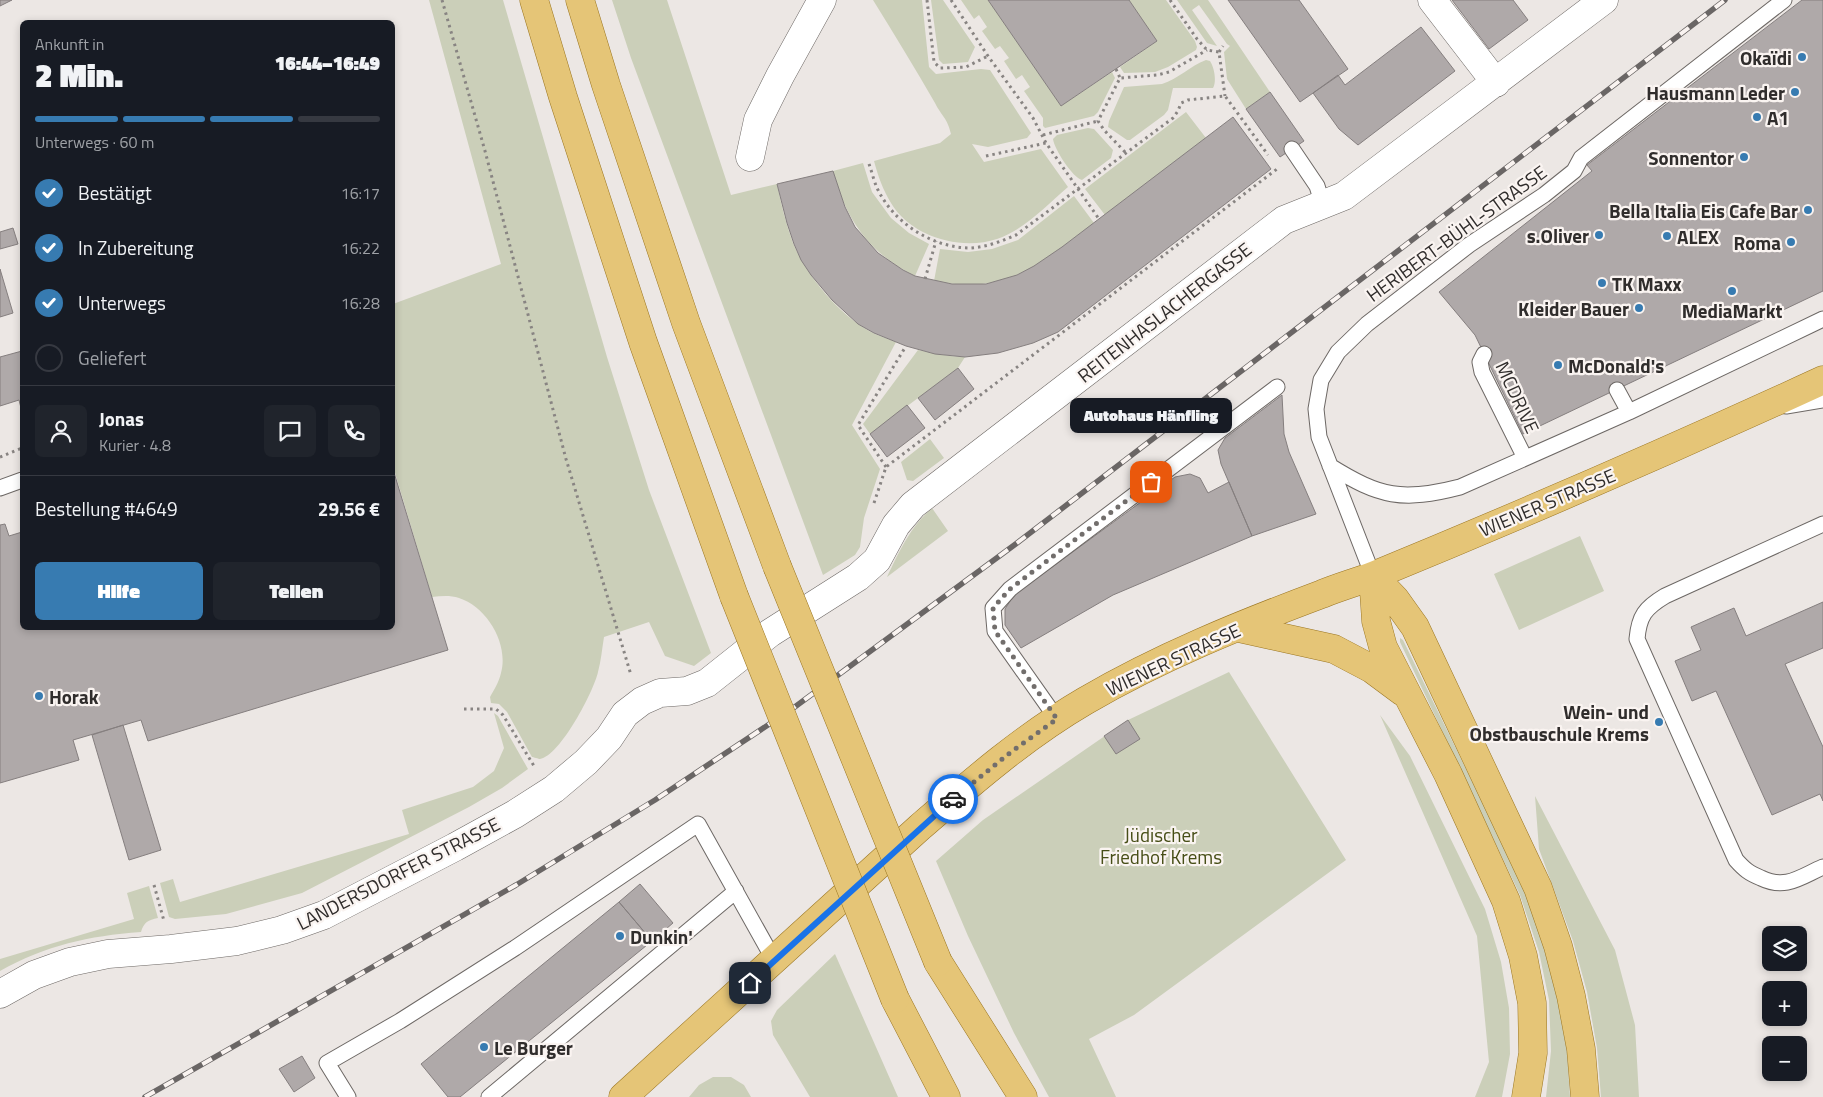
<!DOCTYPE html>
<html lang="de">
<head>
<meta charset="utf-8">
<style>
  :root { --surface:#171b24; --page:#20242c; --text:#f1f3f6; --muted:#9ea1a6; --line:#363941; --accent:#377bb1 }
  body { margin:0; font-family:"Titillium Web",sans-serif; background:var(--page); color:var(--text); height:100vh; display:flex; flex-direction:column; font-size:19px; white-space:nowrap }
  * { box-sizing:border-box; margin:0 }
  p { font-size:16px; color:var(--muted) }
  .icon { flex:none; width:28px; height:28px; fill:none; stroke:currentColor; stroke-width:2; stroke-linecap:round; stroke-linejoin:round }
  .map { position:relative; flex:1; overflow:hidden }
  .panel { position:absolute; left:20px; top:20px; width:375px; height:610px; display:flex; flex-direction:column; background:var(--surface); border-radius:8px; box-shadow:0 2px 8px #0003 }
  .panel>* { flex:none }
  .tools { position:absolute; left:1762px; top:926px; display:grid; gap:10px }
  .tools a { display:grid; place-items:center; width:45px; height:45px; border-radius:8px; background:var(--surface); box-shadow:0 2px 8px #0003; font-size:25px }
  .pin { position:absolute; display:grid; place-items:center; width:42px; height:42px; color:#fff; margin:-21px; border-radius:10px; box-shadow:0 2px 8px #0006 }
  .courier { position:absolute; display:grid; place-items:center; width:50px; height:50px; margin:-25px; border:4px solid #1a73e8; border-radius:50%; background:#fff; color:#222; box-shadow:0 1px 6px #0007 }
  .bubble { position:absolute; height:35px; border-radius:8px; background:var(--surface); box-shadow:0 2px 8px #0003; font-size:16px; font-weight:800; line-height:35px; text-align:center }
  .headline em { font-style:normal; font-weight:800 }
  .headline div { display:flex; flex-direction:column-reverse }
  .headline { display:flex; align-items:center; justify-content:space-between; height:85px; padding:0 15px }
  h1 { font-size:32px; font-weight:800; line-height:38px }
  .bar { display:grid; grid-template-columns:repeat(4,1fr); gap:8px 5px; align-content:center; height:60px; padding:0 15px }
  .bar i { height:6px; border-radius:4px; background:var(--line) }
  .bar .active { background:var(--accent) }
  .bar p { grid-column:span 4 }
  .line { display:flex; align-items:center; gap:12px; padding:0 15px; border-top:1px solid var(--line) }
  .line div { flex:1 }
  .round { display:grid; place-items:center; flex:none; width:52px; height:52px; border-radius:8px; background:var(--page) }
  ol { padding:0 15px; list-style:none }
  li { display:flex; align-items:center; gap:15px; height:55px }
  li p { margin-inline-start:auto }
  li .icon { padding:5px; border-radius:50%; background:var(--accent); color:#fff; stroke-width:4 }
  li:last-child { color:var(--muted) }
  li i { width:28px; height:28px; border:2px solid var(--line); border-radius:50% }
  .button { display:flex; gap:10px; margin-top:auto; padding:10px 15px }
  .button a { flex:1; height:58px; border-radius:8px; background:var(--accent); color:#fff; font-size:20px; font-weight:800; line-height:58px; text-align:center }
  .button a+a { background:var(--page); color:var(--text) }
  .map>svg:first-child { display:block }
</style>
</head>
<body>
<div class="map">
<svg width="1823" height="1097" viewBox="0 0 1823 1097">
  <rect width="100%" height="100%" fill="#ece7e4"/>
  <path fill="#cbcfb9" d="M429,0H503L607,357L649,490L711,653L694,666L665,656L649,622L604,637C602,649 601,661 598,672C594,691 560,756 540,759C539,759 533,757 532,757L507,712L499,704L491,703L490,697C494,690 499,682 501,673C509,644 487,607 459,598C450,595 441,596 432,597L393,466V304L501,264Z
    M612,0H667L731,195L777,184C781,204 786,224 793,243C807,277 842,318 875,334C882,337 889,339 896,342L852,425L880,469L864,518L860,547L855,555L823,575L631,58Z
    M873,0H922L929,67L936,74L981,69L990,70L1031,133L1027,138L988,147L972,144L984,162L1041,149L1068,187C1047,205 1024,230 997,239C961,251 911,237 891,203C883,190 878,176 874,161L940,143L951,134C947,117 942,117 935,103C915,68 894,34 873,0Z
    M931,0H943L975,47L968,62L943,64L939,60Z
    M961,0H988L1061,106L1112,72L1115,78L1098,112L1094,116L1045,128L1043,126V118L1024,91L1030,87L1022,75L1016,79L1004,61L1009,58L1000,46L995,49L982,31L987,27L979,15L974,19Z
    M1129,0H1166L1195,41L1197,47L1196,50L1168,67L1155,72L1124,73L1120,67L1157,41Z
    M1177,0H1208L1270,92L1246,109L1227,79L1224,52L1230,46L1227,44L1199,5L1192,10L1217,46L1207,43Z
    M1206,60L1210,61C1214,67 1217,81 1213,88H1173L1168,110L1164,115L1130,140H1127L1108,127L1109,121L1124,87L1162,84C1178,79 1190,66 1206,60Z
    M1186,112L1206,138L1105,215L1085,189Z
    M1088,128L1094,129L1113,150L1111,158L1082,180C1073,178 1054,149 1053,139L1057,135Z
    M863,163L872,192L891,218L909,233L929,244L915,276C869,253 846,220 833,171Z
    M1074,196L1094,223C1039,265 1008,295 934,281L940,249L968,252L992,249L1018,240Z
    M918,350L950,356L965,357L958,368L870,434L863,424Z
    M930,439L944,458L913,481L907,480L901,462Z
    M932,508L948,531L887,577C899,552 910,527 932,508Z
    M1580,536L1604,591L1519,630L1494,574Z
    M1400,638L1403,640L1526,892L1546,950L1558,1000L1567,1051L1570,1097H1546L1551,1051L1549,1000L1539,952L1520,895L1400,642Z
    M1229,672L1346,860L1134,1015L1089,1039L1116,1097H1049L1014,1033L968,936L936,861L983,820L1128,720Z
    M494,713L498,716L528,769L502,788L469,807L302,893L226,914L175,919L169,917L160,883L173,879L180,902L409,834L402,810L473,787L494,771L504,748Z
    M1380,715L1410,756L1485,909L1501,962L1509,1008L1510,1054L1502,1097H1475L1489,1062L1477,936Z
    M1535,796L1615,950L1635,1025L1639,1097H1601L1597,1048L1587,992L1573,941L1539,849Z
    M149,886L158,918C148,920 144,922 141,932C88,936 47,945 0,971V959L134,919L127,893Z
    M835,954L898,1097H810L773,1035L771,1021L777,1010Z
    M713,1077H731L744,1085L751,1097H689L699,1085Z"/>
  <path fill="#afa9a9" stroke="#857f7f" d="M0,0H12L0,6Z
    M988,0H1129L1157,41L1061,106Z
    M1228,0H1299L1348,69L1300,102Z
    M1452,0H1513L1528,20L1489,49Z
    M1802,0H1823V291L1523,434L1475,335L1439,292L1592,171L1587,165Z
    M1421,27L1455,71L1358,145L1339,129L1313,93L1338,75L1345,85Z
    M1270,92L1304,141L1280,157L1246,109Z
    M1233,117L1271,169L1058,332L1033,343L998,353L965,357L935,354L906,346L874,333L858,324L832,300L811,275L801,260L794,244L787,223L777,184L833,171L845,207L855,227L878,253L903,270L915,276L952,284H986L1017,275L1034,266L1062,247Z
    M13,228L18,244L0,249V232Z
    M0,269L13,313L0,317Z
    M22,351V412L19,400L0,406V357Z
    M958,368L974,389L935,420L918,398Z
    M1282,395L1284,434L1289,452L1316,514L1252,536L1221,464L1218,450L1225,438Z
    M907,405L925,428L887,457L870,434Z
    M392,466L448,650L148,741L141,720L73,740L79,760L0,783V525L5,524L9,536L22,532V628H392Z
    M1190,474L1200,478L1208,493L1229,482L1252,536L1113,595L1021,648L1005,625V609L1014,595L1175,477Z
    M1823,602V648L1785,664L1823,747V801L1820,794L1772,815L1716,691L1692,701L1675,661L1701,650L1691,627L1734,608L1746,636Z
    M1128,720L1140,739L1116,754L1104,736Z
    M123,725L161,850L129,860L92,735Z
    M640,884L673,923L652,941L619,902Z
    M619,902L652,941L460,1097H448L421,1064Z
    M302,1056L315,1078L294,1092L279,1069Z"/>
  <g fill="none" stroke-linecap="round" stroke-linejoin="round">
    <g stroke="#6d6865" stroke-width="17">
      <path id="service" d="M1292,149L1317,186L1323,205
        M1484,354L1480,362L1482,372L1525,458
        M1617,390L1629,412
        M1786,406L1823,400
        M1330,466C1380,497 1402,502 1460,487L1629,412L1823,319
        M0,488L22,480
        M1823,524L1665,596C1645,608 1639,616 1637,639L1736,860C1745,870 1749,873 1761,878C1786,890 1800,877 1823,867
        M1373,576L1319,437L1316,409L1321,380L1338,352L1367,324L1469,245L1544,195L1574,171L1581,158L1784,0
        M1057,719L995,631L993,608L1010,589L1277,387
        M348,1097L327,1063L400,1021L515,948L698,824L774,960
        M489,1097L736,891"/>
    </g>
    <g stroke="#6d6865" stroke-width="29">
      <path id="minor" d="M1432,0L1496,83
        M750,157L758,120L780,76L822,0
        M0,994L34,975L70,962L108,954L171,949L237,941L282,930L324,915L455,847L515,814L554,789L586,762L609,738L625,714L642,701L660,693L687,691L707,683L770,633L858,577L877,560L896,525L913,505L1284,220L1344,196L1604,0"/>
    </g>
    <g stroke="#9b7622" stroke-width="29">
      <path id="primary" d="M534,0L563,97L643,342L734,596
        M580,0L606,85L686,323L777,566
        M1373,576L1395,599L1415,627L1538,888L1558,946L1571,996L1581,1049L1585,1097
        M1373,576L1376,621L1383,647L1448,774L1506,901L1523,956L1532,1003L1533,1053L1526,1097
        M1239,628L1334,649L1372,669L1403,692
        M938,962L1023,1097
        M895,999L946,1097
        M623,1097L920,827C972,782 1025,736 1085,701C1160,657 1242,624 1322,594C1339,587 1357,582 1375,575C1526,513 1675,448 1823,380"/>
    </g>
    <path stroke="#888482" stroke-width="3" stroke-dasharray="2.5 4" stroke-linecap="butt" d="M442,0L485,151L566,459L631,675
      M927,0L934,62L940,68L966,67L988,56
      M951,0L988,56L1033,118L1046,143L1099,219
      M1170,0L1197,39L1207,50L1219,52L1225,96
      M1219,52L1223,46
      M1116,69L1120,78
      M1043,135L1098,121
      M1125,152L1104,130L1098,121L1120,78L1157,75L1169,72L1207,50
      M986,156L1046,143
      M869,164C872,172 874,182 878,190C895,224 933,248 971,248C987,247 1002,241 1016,235L1173,118L1178,111L1181,103L1188,100L1225,96L1268,155
      M925,279L936,241
      M0,457L22,448
      M886,467L858,425L906,346
      M874,503L886,467L1277,169
      M464,709H496L503,715L534,766
      M154,885L164,921"/>
    <use href="#service" stroke="#fff" stroke-width="15"/>
    <use href="#minor" stroke="#fff" stroke-width="28"/>
    <use href="#primary" stroke="#e5c577" stroke-width="28"/>
    <g stroke="#6a6665" stroke-width="5.5">
      <path id="rail" d="M145,1097L516,885L655,800L792,709L1017,543L1725,0"/>
    </g>
    <use href="#rail" stroke="#faf4f1" stroke-width="4" stroke-dasharray="11" stroke-linecap="butt"/>
    <g stroke="#9b7622" stroke-width="29" stroke-linecap="butt">
      <path id="primary-bridge" d="M777,566L938,962
        M734,596L895,999"/>
    </g>
    <use href="#primary-bridge" stroke="#e5c577" stroke-width="28"/>
  </g>
  <g fill="none" stroke-linecap="round" stroke-linejoin="round">
    <path stroke="#726e6c" stroke-width="5" stroke-dasharray="0 9" d="M953,799L1011,752L1057,719L995,631L993,608L1010,589L1151,482"/>
    <path stroke="#1a73e8" stroke-width="6" d="M750,983L953,799"/>
  </g>
  <g fill="#377bb1" stroke="#faf4f1" stroke-width="2">
    <circle cx="1802" cy="57" r="5"/>
    <circle cx="1795" cy="92" r="5"/>
    <circle cx="1757" cy="117" r="5"/>
    <circle cx="1744" cy="157" r="5"/>
    <circle cx="1808" cy="210" r="5"/>
    <circle cx="1599" cy="235" r="5"/>
    <circle cx="1667" cy="236" r="5"/>
    <circle cx="1791" cy="242" r="5"/>
    <circle cx="1602" cy="283" r="5"/>
    <circle cx="1732" cy="291" r="5"/>
    <circle cx="1639" cy="308" r="5"/>
    <circle cx="1558" cy="365" r="5"/>
    <circle cx="39" cy="696" r="5"/>
    <circle cx="1659" cy="722" r="5"/>
    <circle cx="620" cy="936" r="5"/>
    <circle cx="484" cy="1047" r="5"/>
  </g>
  <g text-anchor="middle" dominant-baseline="central" stroke-width="4.5" stroke-linejoin="round" paint-order="stroke">
    <g font-size="19" font-weight="bold" fill="#302d2c" stroke="#faf4f1" text-anchor="end">
      <text x="1792" y="57">Okaïdi</text>
      <text x="1785" y="92">Hausmann Leder</text>
      <text x="1767" y="117" text-anchor="start">A1</text>
      <text x="1734" y="157">Sonnentor</text>
      <text x="1798" y="210">Bella Italia Eis Cafe Bar</text>
      <text x="1589" y="235">s.Oliver</text>
      <text x="1677" y="236" text-anchor="start">ALEX</text>
      <text x="1781" y="242">Roma</text>
      <text x="1612" y="283" text-anchor="start">TK Maxx</text>
      <text x="1629" y="308">Kleider Bauer</text>
      <text x="1732" y="310" text-anchor="middle">MediaMarkt</text>
      <text x="1568" y="365" text-anchor="start">McDonald's</text>
      <text x="49" y="696" text-anchor="start">Horak</text>
      <text x="1649" y="711">Wein- und<tspan x="1649" dy="22">Obstbauschule Krems</tspan></text>
      <text x="630" y="936" text-anchor="start">Dunkin'</text>
      <text x="494" y="1047" text-anchor="start">Le Burger</text>
    </g>
    <g font-size="19" fill="#302d2c" stroke="#faf4f1">
      <text transform="translate(1456 233) rotate(-36)">HERIBERT-BÜHL-STRASSE</text>
      <text transform="translate(1164 312) rotate(-38)">REITENHASLACHERGASSE</text>
      <text transform="translate(1518 397) rotate(65)">MCDRIVE</text>
      <text transform="translate(1547 502) rotate(-23)">WIENER STRASSE</text>
      <text transform="translate(1173 659) rotate(-25)">WIENER STRASSE</text>
      <text transform="translate(398 873) rotate(-27)">LANDERSDORFER STRASSE</text>
    </g>
    <g font-size="19" fill="#474e17" stroke="#faf4f1">
      <text x="1161" y="834">Jüdischer<tspan x="1161" dy="22">Friedhof Krems</tspan></text>
    </g>
  </g>
</svg>
<div class="tools">
<a><svg class="icon" aria-label="layers" viewBox="0 0 24 24"><path d="M12 4l9 5-9 5-9-5zM3 14l9 5 9-5"/></svg></a>
<a>+</a>
<a>−</a>
</div>
<div class="pin" style="left:1151px;top:482px;background:#ea580c"><svg class="icon" aria-label="bag" viewBox="0 0 24 24"><path d="M5 8h14l-1 12H6zM9 8a3 3 0 0 1 6 0"/></svg></div>
<div class="pin" style="left:750px;top:983px;background:#1f2937"><svg class="icon" aria-label="home" viewBox="0 0 24 24"><path d="M3 11l9-7 9 7M6 9v11h12V9"/></svg></div>
<div class="courier" style="left:953px;top:799px"><svg class="icon" aria-label="car" viewBox="0 0 24 24"><path d="M5 17H2v-5l4-1 3-4h7l3 4 3 1v5h-3M9 17h6M6 11h13"/><circle cx="7" cy="17" r="2"/><circle cx="17" cy="17" r="2"/></svg></div>
<div class="bubble" style="left:1070px;top:398px;width:162px">Autohaus Hänfling</div>
<section class="panel">
<div class="headline"><div><h1>2 Min.</h1><p>Ankunft in</p></div><em>16:44–16:49</em></div>
<div class="bar"><i class="active"></i><i class="active"></i><i class="active"></i><i></i><p>Unterwegs · 60 m</p></div>
<ol>
<li><svg class="icon" aria-label="check" viewBox="0 0 24 24"><path d="M5 12l5 5 9-10"/></svg>Bestätigt<p>16:17</p></li>
<li><svg class="icon" aria-label="check" viewBox="0 0 24 24"><path d="M5 12l5 5 9-10"/></svg>In Zubereitung<p>16:22</p></li>
<li><svg class="icon" aria-label="check" viewBox="0 0 24 24"><path d="M5 12l5 5 9-10"/></svg>Unterwegs<p>16:28</p></li>
<li><i></i>Geliefert</li>
</ol>
<div class="line" style="height:90px"><a class="round"><svg class="icon" aria-label="person" viewBox="0 0 24 24"><circle cx="12" cy="8" r="4"/><path d="M4 21q1-7 8-7t8 7"/></svg></a><div><b>Jonas</b><p>Kurier · 4.8</p></div><a class="round"><svg class="icon" aria-label="chat" viewBox="0 0 24 24"><path d="M4 5h16v11H9l-5 4z"/></svg></a><a class="round"><svg class="icon" aria-label="phone" viewBox="0 0 24 24"><path d="M5 4h4l2 5-3 2q2 4 5 5l2-3 5 2v4C11 20 4 13 5 4z"/></svg></a></div>
<div class="line" style="height:65px"><div>Bestellung #4649</div><b>29.56 €</b></div>
<div class="button"><a>Hilfe</a><a>Teilen</a></div>
</section>
</div>
</body>
</html>
